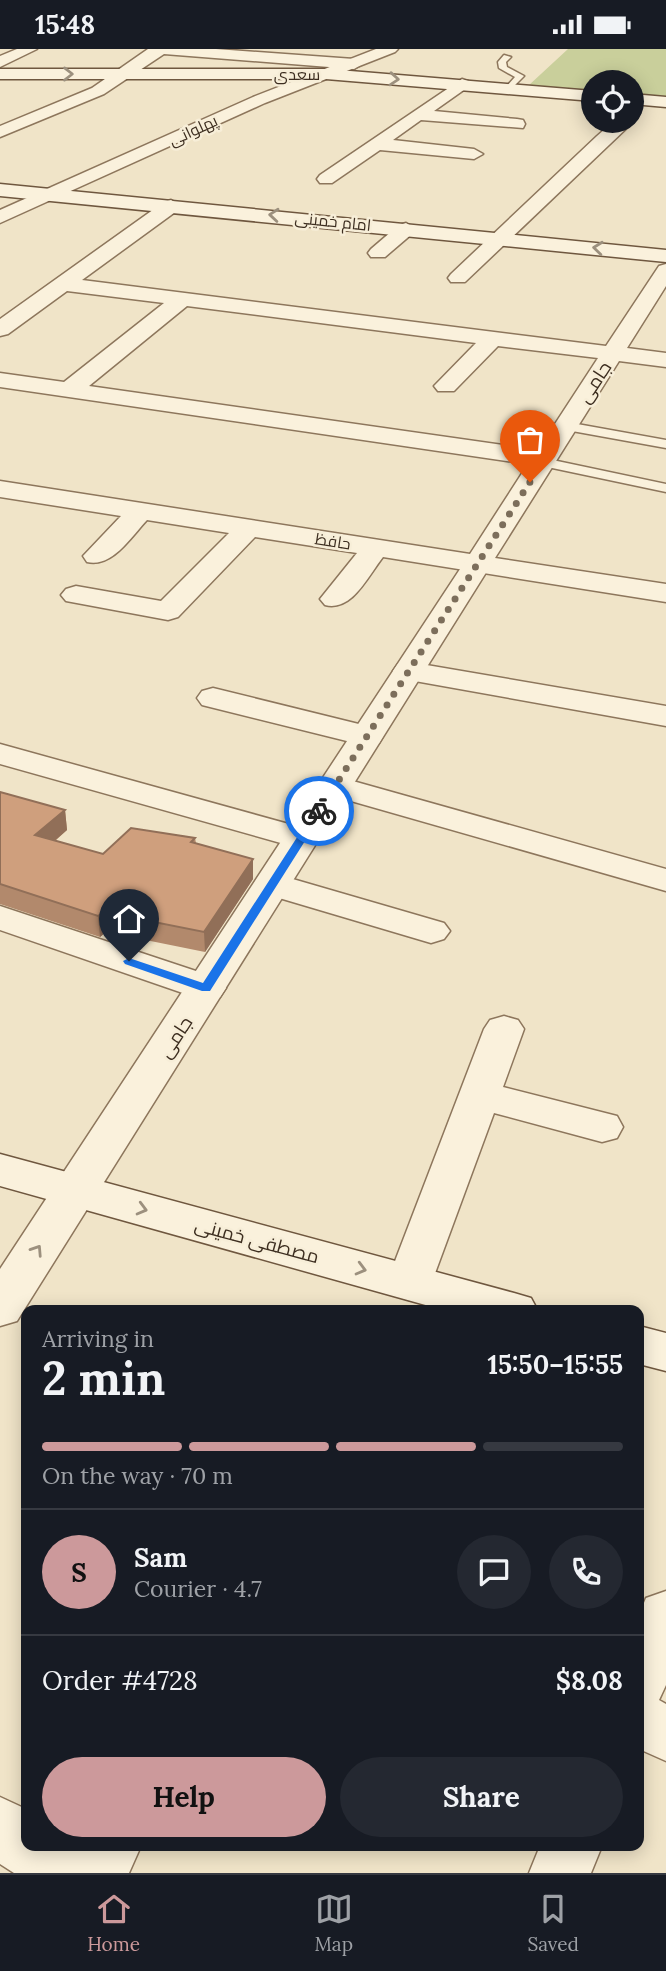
<!DOCTYPE html>
<html lang="en">
<head>
<meta charset="utf-8">
<style>
  :root { --surface:#171b24; --page:#242831; --text:#f1f3f6; --muted:#9ea1a6; --line:#363941; --accent:#cc999b }
  body { margin:0; font-family:Lora,Cairo,serif; background:var(--page); color:var(--text); height:100vh; display:flex; flex-direction:column; font-size:26px; white-space:nowrap }
  * { box-sizing:border-box; margin:0 }
  p { font-size:23px; color:var(--muted) }
  .icon { flex:none; width:38px; height:38px; fill:none; stroke:currentColor; stroke-width:2; stroke-linecap:round; stroke-linejoin:round }
  .map { position:relative; flex:1; overflow:hidden }
  .drawer { position:absolute; left:21px; top:1256px; width:623px; height:546px; display:flex; flex-direction:column; background:var(--surface); border-radius:14px; box-shadow:0 4px 18px #0003 }
  .drawer>* { flex:none }
  .controls { position:absolute; left:581px; top:21px; display:grid; gap:14px }
  .controls a { display:grid; place-items:center; width:63px; height:63px; border-radius:50%; background:var(--surface); box-shadow:0 4px 18px #0003; font-size:35px }
  .pin { position:absolute; display:grid; place-items:center; width:60px; height:60px; color:#fff; margin:-72px -30px; border-radius:50% 50% 50% 0; rotate:-45deg; box-shadow:0 0 7px #0007 }
  .pin .icon { rotate:45deg }
  .courier { position:absolute; display:grid; place-items:center; width:70px; height:70px; margin:-35px; border:5px solid #1a73e8; border-radius:50%; background:#fff; color:#222; box-shadow:0 2px 9px #0007 }
  .head em { font-style:normal; font-weight:800 }
  .head div { display:flex; flex-direction:column-reverse }
  .head { display:flex; align-items:center; justify-content:space-between; height:119px; padding:0 21px }
  h1 { font-size:46px; font-weight:800; line-height:52px }
  .bar { display:grid; grid-template-columns:repeat(4,1fr); gap:10px 7px; align-content:center; height:84px; padding:0 21px }
  .bar i { height:9px; border-radius:5px; background:var(--line) }
  .bar .current { background:var(--accent) }
  .bar p { grid-column:span 4 }
  .line { display:flex; align-items:center; gap:18px; padding:0 21px; border-top:2px solid var(--line) }
  .line div { flex:1 }
  .round { display:grid; place-items:center; flex:none; width:74px; height:74px; border-radius:37px; background:var(--page) }
  .cta { display:flex; gap:14px; margin-top:auto; padding:14px 21px }
  .cta a { flex:1; height:80px; border-radius:42px; background:var(--accent); color:#111; font-size:28px; font-weight:800; line-height:80px; text-align:center }
  .cta a+a { background:var(--page); color:var(--text) }
  .status { display:flex; justify-content:space-between; align-items:center; height:49px; padding:0 35px; background:var(--surface); direction:ltr }
  .status svg { height:19px; fill:currentColor }
  .dock { display:flex; justify-content:space-around; align-items:center; height:98px; border-top:2px solid var(--line); background:var(--surface); font-size:19px; color:var(--muted) }
  .dock a { display:grid; justify-items:center; gap:4px }
  .dock .current { color:var(--accent) }
  .map>svg:first-child { display:block }
</style>
</head>
<body>
<div class="status"><b>15:48</b><svg viewBox="0 0 49 12"><path d="M0 12V9h3v3zM5 12V6h3v6zM10 12V3h3v9zM15 12V0h3v12zM26 1h20v11H26zM47 4h2v5h-2z"/></svg></div>
<div class="map">
<svg width="666" height="1824" viewBox="0 0 666 1824">
  <rect width="100%" height="100%" fill="#f0e4c8"/>
  <path fill="#c9cf9b" d="M568,0H666V48L632,46V33H593V42L528,37Z"/>
  <g fill="none" stroke-linecap="round" stroke-linejoin="round">
    <g stroke="#8d765c" stroke-width="3">
      <path id="service" d="M504,6L511,8L506,13L507,18L524,27L509,42L505,39L515,28L499,19L498,13Z
        M566,373L666,391V399L561,380V374Z
        M543,409L666,435V443L538,416V410Z"/>
    </g>
    <g stroke="#8d765c" stroke-width="3">
      <path id="minor" d="M17,0H37L0,18V7Z
        M148,0H216L354,10L362,15L354,20L164,5L104,45L0,88V77L92,39Z
        M462,30L468,32L470,35L468,38L434,62L517,70L523,71L525,75L523,79L421,71L393,91L474,100L483,105L474,110L380,101L332,134H320L317,130L320,126Z
        M632,71V72L630,76L465,233H451L448,229L451,225L597,87L614,72Z
        M171,151L181,157L178,161L82,231L606,297L659,217L666,215V237L627,299L666,304V318L619,312L495,509L666,535V553L383,508C368,527 352,563 325,556L320,550L357,504L255,488L178,568L168,571L66,552L61,546L66,540L76,537L161,552L229,484L147,471C131,488 112,519 87,513L83,507L121,467L0,448V432L470,505L528,415L0,338V324L64,333L164,254L67,242L8,285L0,287V270L164,153ZM187,257L476,294L434,337L438,342H454L498,297L598,309L538,401L89,337Z
        M406,174L416,180L413,184L385,208H371L368,204L371,200L399,176Z
        M409,613L666,657V677L398,629L393,622L398,615Z
        M213,639L379,680L383,687L379,694L367,697L202,656L197,649L202,642Z
        M0,695L314,782L320,789L314,796L302,800L0,715Z
        M335,727L666,820V842L323,744L318,737L323,730Z
        M272,824L444,874L450,882L444,890L431,894L259,843L254,835L259,827Z
        M0,857L220,930L226,939L220,948L206,952L0,881Z
        M504,967L518,971L524,980L503,1038L617,1067L623,1078L617,1089L602,1093L494,1064L427,1246L410,1251L393,1246L387,1233L484,980L490,971Z
        M666,1542V1636L659,1651L666,1655V1712L639,1700V1566L646,1549Z
        M0,1748L26,1760V1797H141L129,1824H14L0,1815Z
        M540,1797H602L591,1824H529Z"/>
    </g>
    <g stroke="#8d765c" stroke-width="3">
      <path id="tertiary" d="M376,0H398L395,3L265,54L0,174V161L253,48Z
        M478,506L488,508L492,514L17,1272L0,1277V1220L464,514L468,508Z"/>
    </g>
    <g stroke="#6f573f" stroke-width="3">
      <path id="secondary" d="M0,20H326L593,42V52L326,30H0Z
        M632,45L666,48V58L632,55Z
        M0,135L666,201V213L0,147Z
        M0,1105L514,1244L531,1249L538,1262H447L0,1137Z
        M639,1277L666,1284V1322L639,1315Z"/>
    </g>
    <use href="#service" fill="#faf1dc" fill-rule="evenodd"/>
    <use href="#minor" fill="#faf1dc" fill-rule="evenodd"/>
    <use href="#tertiary" fill="#faf1dc" fill-rule="evenodd"/>
    <use href="#secondary" fill="#faf1dc" fill-rule="evenodd"/>
  </g>
  <path fill="#b2896c" d="M0,743L65,761L67,781L55,792L103,805L195,789L196,794L253,830L205,903L106,883L100,888L0,855Z"/>
  <path fill="#916f58" d="M65,761L67,781L38,806L35,786Z
    M253,810V830L205,903L204,883Z
    M104,863L106,883L100,888L98,867Z"/>
  <path fill="#cf9f7d" stroke="#916f58" stroke-width="2" d="M0,743L65,761L35,786L103,805L131,779L195,789L191,793L253,810L204,883L104,863L98,867L0,835Z"/>
  <defs><path id="oneway-chevron" d="M-2-3.5L2.5 0L-2 3.5" fill="none" stroke-width="1.6" stroke-linecap="round" stroke-linejoin="round" transform="scale(1.75)"/></defs>
  <g stroke="#9c907e">
    <use href="#oneway-chevron" transform="translate(68 25)"/>
    <use href="#oneway-chevron" transform="translate(394 30) rotate(4)"/>
    <use href="#oneway-chevron" transform="translate(274 166) rotate(-175)"/>
    <use href="#oneway-chevron" transform="translate(598 199) rotate(-174)"/>
    <use href="#oneway-chevron" transform="translate(142 1160) rotate(15)"/>
    <use href="#oneway-chevron" transform="translate(37 1201) rotate(-57)"/>
    <use href="#oneway-chevron" transform="translate(361 1220) rotate(15)"/>
  </g>
  <path fill="#1a73e8" d="M319,759L324,762L210,942H202L125,915L123,912L129,909L203,934L314,762Z"/>
  <g fill="none" stroke-linecap="round" stroke-linejoin="round">
    <path stroke="#7c6e5b" stroke-width="7" stroke-dasharray="0 12.6" d="M319,762L530,433"/>
  </g>
  <g text-anchor="middle" dominant-baseline="central" stroke-width="5" stroke-linejoin="round" paint-order="stroke">
    <g font-size="16" fill="#3d2e20" stroke="#f7eed8">
      <text x="297" y="25">سعدی</text>
      <text transform="translate(193 81) rotate(-25)">پهلوانی</text>
      <text transform="translate(333 172) rotate(6)">امام خمینی</text>
      <text transform="translate(333 492) rotate(9)">حافظ</text>
    </g>
    <g font-size="19" fill="#3d2e20" stroke="#f7eed8">
      <text transform="translate(594 333) rotate(-57)">جامی</text>
      <text transform="translate(175 988) rotate(-57)">جامی</text>
      <text transform="translate(257 1191) rotate(15)">مصطفی خمینی</text>
    </g>
  </g>
</svg>
<div class="controls">
<a><svg class="icon" aria-label="locate" viewBox="0 0 24 24"><circle cx="12" cy="12" r="6"/><path d="M12 2v4M12 18v4M2 12h4M18 12h4"/></svg></a>
</div>
<div class="pin" style="left:530px;top:433px;background:#ea580c"><svg class="icon" aria-label="bag" viewBox="0 0 24 24"><path d="M5 8h14l-1 12H6zM9 8a3 3 0 0 1 6 0"/></svg></div>
<div class="pin" style="left:129px;top:912px;background:#1f2937"><svg class="icon" aria-label="home" viewBox="0 0 24 24"><path d="M3 11l9-7 9 7M6 9v11h12V9"/></svg></div>
<div class="courier" style="left:319px;top:762px"><svg class="icon" aria-label="bike" viewBox="0 0 24 24"><circle cx="6" cy="16" r="4"/><circle cx="18" cy="16" r="4"/><path d="M6 16l4-8h5l3 8M10 8l3 8H6M13 5h3"/></svg></div>
<section class="drawer">
<div class="head"><div><h1>2 min</h1><p>Arriving in</p></div><em>15:50–15:55</em></div>
<div class="bar"><i class="current"></i><i class="current"></i><i class="current"></i><i></i><p>On the way · 70 m</p></div>
<div class="line" style="height:126px"><b class="round" style="background:var(--accent);color:#111">S</b><div><b>Sam</b><p>Courier · 4.7</p></div><a class="round"><svg class="icon" aria-label="chat" viewBox="0 0 24 24"><path d="M4 5h16v11H9l-5 4z"/></svg></a><a class="round"><svg class="icon" aria-label="phone" viewBox="0 0 24 24"><path d="M5 4h4l2 5-3 2q2 4 5 5l2-3 5 2v4C11 20 4 13 5 4z"/></svg></a></div>
<div class="line" style="height:91px"><div>Order #4728</div><b>$8.08</b></div>
<div class="cta"><a>Help</a><a>Share</a></div>
</section>
</div>
<nav class="dock">
<a class="current"><svg class="icon" aria-label="home" viewBox="0 0 24 24"><path d="M3 11l9-7 9 7M6 9v11h12V9"/></svg>Home</a>
<a><svg class="icon" aria-label="map" viewBox="0 0 24 24"><path d="M3 6l6-2 6 2 6-2v14l-6 2-6-2-6 2zM9 4v14M15 6v14"/></svg>Map</a>
<a><svg class="icon" aria-label="saved" viewBox="0 0 24 24"><path d="M7 4h10v16l-5-4-5 4z"/></svg>Saved</a>
</nav>
</body>
</html>
